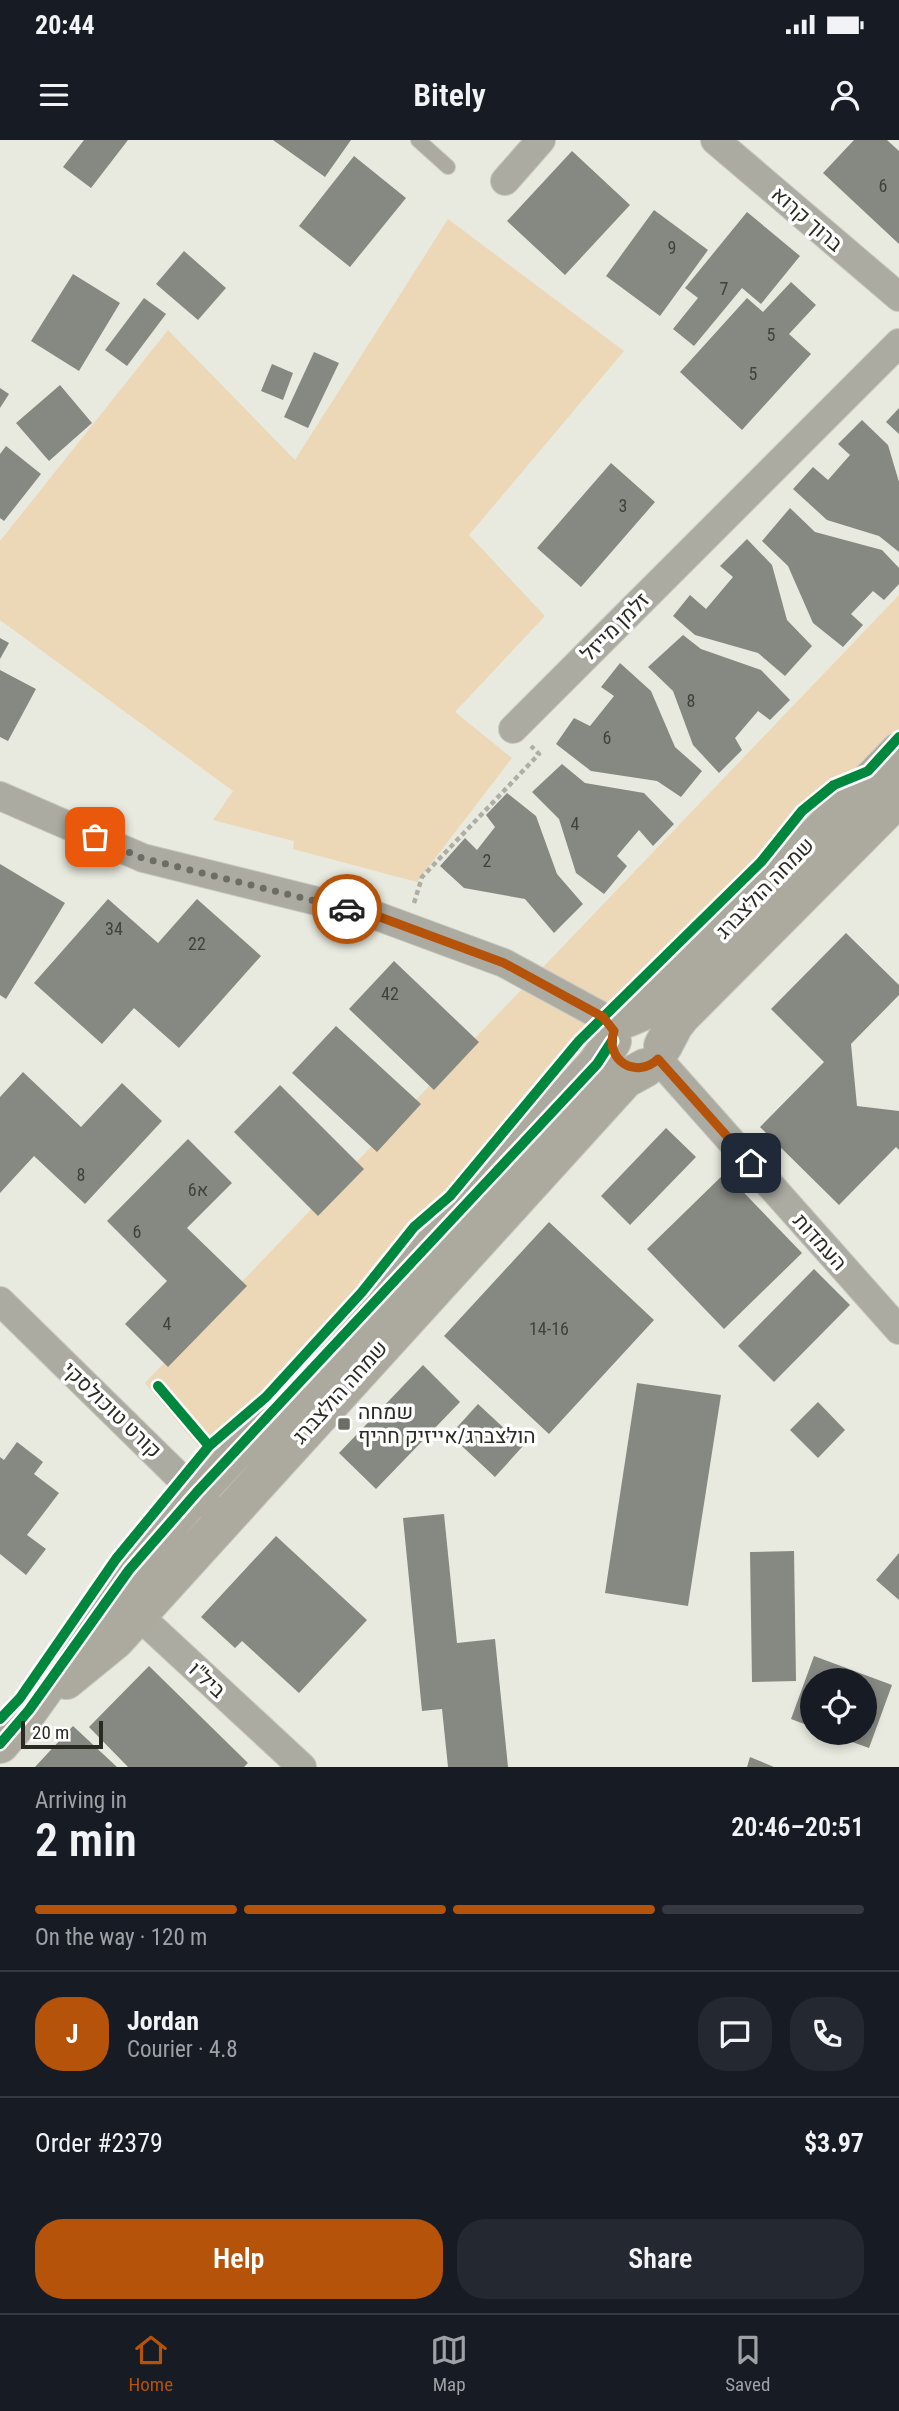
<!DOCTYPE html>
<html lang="en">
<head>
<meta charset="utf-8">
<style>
  :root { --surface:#171b24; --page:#242831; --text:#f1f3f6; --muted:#9ea1a6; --line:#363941; --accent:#b45309 }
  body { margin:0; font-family:"Roboto Condensed",Heebo,sans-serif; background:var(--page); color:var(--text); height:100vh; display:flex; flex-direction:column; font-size:26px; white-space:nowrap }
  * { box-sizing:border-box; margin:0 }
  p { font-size:23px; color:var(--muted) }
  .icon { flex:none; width:38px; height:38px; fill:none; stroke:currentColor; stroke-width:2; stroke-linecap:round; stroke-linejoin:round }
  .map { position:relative; height:1627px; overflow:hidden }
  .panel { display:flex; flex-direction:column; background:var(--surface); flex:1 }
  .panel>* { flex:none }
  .buttons { position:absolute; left:800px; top:1528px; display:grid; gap:14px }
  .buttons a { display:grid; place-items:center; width:77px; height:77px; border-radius:50%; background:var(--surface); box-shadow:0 4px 10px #0003; font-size:35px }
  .scale { position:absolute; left:21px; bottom:18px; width:82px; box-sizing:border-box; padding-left:7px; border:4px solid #292a22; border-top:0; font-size:19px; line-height:24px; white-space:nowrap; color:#292a22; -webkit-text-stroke:5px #fff; paint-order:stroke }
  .pin { position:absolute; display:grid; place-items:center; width:60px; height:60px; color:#fff; margin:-30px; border-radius:14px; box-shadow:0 4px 10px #0006 }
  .courier { position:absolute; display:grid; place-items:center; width:70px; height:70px; margin:-35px; border:5px solid #b45309; border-radius:50%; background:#fff; color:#222; box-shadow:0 2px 9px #0007 }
  .summary em { font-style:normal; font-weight:600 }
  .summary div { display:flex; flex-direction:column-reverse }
  .summary { display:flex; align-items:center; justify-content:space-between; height:119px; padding:0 35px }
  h1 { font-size:46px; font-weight:600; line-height:52px }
  .bar { display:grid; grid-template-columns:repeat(4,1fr); gap:10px 7px; align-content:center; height:84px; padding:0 35px }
  .bar i { height:9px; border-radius:5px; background:var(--line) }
  .bar .current { background:var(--accent) }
  .bar p { grid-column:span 4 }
  .line { display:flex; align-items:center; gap:18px; padding:0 35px; border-top:2px solid var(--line) }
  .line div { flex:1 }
  .round { display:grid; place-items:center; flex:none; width:74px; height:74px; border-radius:28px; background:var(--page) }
  .primary-button { display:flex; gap:14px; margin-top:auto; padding:14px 35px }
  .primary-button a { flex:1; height:80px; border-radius:28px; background:var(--accent); color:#fff; font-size:28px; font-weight:600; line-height:80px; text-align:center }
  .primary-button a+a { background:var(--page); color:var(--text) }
  .status { display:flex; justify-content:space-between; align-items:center; height:49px; padding:0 35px; background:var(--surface); direction:ltr }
  .status svg { height:19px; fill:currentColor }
  header { display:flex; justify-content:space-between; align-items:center; height:91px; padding:0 35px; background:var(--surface); font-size:32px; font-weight:600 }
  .menu { display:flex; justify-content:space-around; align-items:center; height:98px; border-top:2px solid var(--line); background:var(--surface); font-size:19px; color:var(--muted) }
  .menu a { display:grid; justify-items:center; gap:4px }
  .menu .current { color:var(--accent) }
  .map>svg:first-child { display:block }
</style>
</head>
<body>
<div class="status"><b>20:44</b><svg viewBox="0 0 49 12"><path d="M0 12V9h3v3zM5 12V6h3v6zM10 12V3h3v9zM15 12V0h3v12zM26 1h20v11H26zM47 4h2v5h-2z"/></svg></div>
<header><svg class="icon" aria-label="menu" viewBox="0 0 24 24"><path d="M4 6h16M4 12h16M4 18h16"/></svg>Bitely<svg class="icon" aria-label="person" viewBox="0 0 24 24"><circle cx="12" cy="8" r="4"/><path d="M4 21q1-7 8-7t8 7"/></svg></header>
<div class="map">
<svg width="899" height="1627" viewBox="0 0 899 1627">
  <rect width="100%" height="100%" fill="#e8eadf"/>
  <path fill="#ecd8b7" d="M448,79L624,211L469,395L545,476L455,572L512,618L417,742L293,709L294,701L213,680L233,651L0,480V401L168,190L295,320Z
    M899,455V589L212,1323L145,1243Z"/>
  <path fill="#868981" d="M84,0H128L91,48L63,27Z
    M273,0H351L325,37Z
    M854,0H887L899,11V104L823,33Z
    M572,11L630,65L565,135L507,81Z
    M354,16L406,58L350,127L299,86Z
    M654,70L708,110L660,176L606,136Z
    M747,72L800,116L761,164L742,148L694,206L673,189L698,158L685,148Z
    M184,111L226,148L198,180L156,144Z
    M73,134L120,163L79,231L31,201Z
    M791,142L816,165L789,194L811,214L742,290L680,232L747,158L763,172Z
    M144,158L166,174L127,226L105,210Z
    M314,212L339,223L308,288L284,277Z
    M272,224L293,233L283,260L261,251Z
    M60,245L92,283L49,321L16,283Z
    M0,248L9,254L0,268Z
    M899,268V294L886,282Z
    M862,280L888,305L899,342V412L879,396L827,380L793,349L813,327L828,340L850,315L838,304Z
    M6,306L41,334L4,381L0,378V314Z
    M611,323L655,362L581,447L537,408Z
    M790,368L815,392L882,410L899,428V444L884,460L873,451L851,474L863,485L843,507L813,483L788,426L762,401Z
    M747,399L772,425L787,480L812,506L785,536L758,513L695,495L673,476L690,455L706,469L733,437L720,426Z
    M683,495L701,509L761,530L790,560L770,580L758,571L735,598L742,610L719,633L693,605L673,551L648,527Z
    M0,498L9,503L0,519Z
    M620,523L651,551L675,607L702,631L681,657L657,641L591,631L556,604L574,578L590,586L614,556L601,547Z
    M0,530L36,549L8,601L0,597Z
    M562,624L585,643L644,653L674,684L653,706L639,690L617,716L627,726L604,754L576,733L559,679L532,652Z
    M507,653L536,676L557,734L583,764L554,793L525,759L464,748L440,726L465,698L477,710L495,687L486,675Z
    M0,724L65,763L6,859L0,855Z
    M108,759L158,803L197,759L261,816L179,908L134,868L102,904L34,843Z
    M846,793L899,845V855L851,904L857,966L899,971V1010L896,1007L839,1065L760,987L824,922L771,869Z
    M394,821L479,902L434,950L349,869Z
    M336,886L421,964L377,1012L292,933Z
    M23,932L81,987L122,943L162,981L85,1064L34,1016L0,1053V957Z
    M280,945L364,1029L318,1076L234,992Z
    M666,988L696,1017L630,1085L601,1056Z
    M188,999L232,1043L187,1088L247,1146L168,1227L125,1184L167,1141L107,1081Z
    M725,1033L802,1113L724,1189L647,1109Z
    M549,1082L654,1180L549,1294L444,1196Z
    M814,1129L850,1165L774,1242L738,1206Z
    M423,1225L460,1262L376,1349L339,1313Z
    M637,1243L721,1255L688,1466L605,1453Z
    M818,1262L845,1290L818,1318L790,1290Z
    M478,1264L523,1306L495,1337L450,1295Z
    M17,1302L43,1322L34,1334L59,1353L27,1395L46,1409L26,1435L0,1414V1317L4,1320Z
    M444,1374L457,1503L495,1499L508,1627H448L442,1569L422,1571L403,1378Z
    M276,1396L367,1480L299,1553L242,1501L235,1508L201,1477Z
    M794,1411L796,1541L752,1542L750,1412Z
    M899,1413V1460L876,1440Z
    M814,1516L892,1545L869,1608L827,1593L864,1592V1540H812V1587L791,1579Z
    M149,1526L248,1623L244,1627H128L89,1587Z
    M73,1586L117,1627H35Z
    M750,1617L774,1627H747Z"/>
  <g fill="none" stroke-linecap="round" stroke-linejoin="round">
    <g stroke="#c5c7be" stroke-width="16">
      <path id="lane" d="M418,0L448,27"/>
    </g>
    <g stroke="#c5c7be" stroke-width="30">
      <path id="street" d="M715,0L899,157
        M505,41L541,0
        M513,589L899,203
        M0,656L143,718L377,776L504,823L603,877L623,881
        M658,919L899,1190
        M0,1161L208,1365
        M124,1462L302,1627"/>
    </g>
    <g stroke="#c5c7be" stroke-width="40">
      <path id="secondary" d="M627,878L641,872L661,854L899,612
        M663,906L674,885L681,876L899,657
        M66,1540L115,1500L625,939L645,928
        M0,1604L29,1570L129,1430L197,1352L597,924L612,901"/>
    </g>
    <path stroke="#afaea5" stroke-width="4.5" stroke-dasharray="5 3.5" stroke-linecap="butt" d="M414,763L422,737L539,614L531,606
      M158,1246L204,1300"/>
    <use href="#lane" stroke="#acaba2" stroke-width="14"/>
    <use href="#street" stroke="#acaba2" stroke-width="28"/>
    <use href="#secondary" stroke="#acaa9f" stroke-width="38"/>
    <g stroke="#fff" stroke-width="15">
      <path id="cycleway" d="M158,1246L209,1306L266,1257L362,1152L414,1087L450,1056L579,901L761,722L802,671L834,645L868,631L899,597
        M0,1579L20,1558L116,1419L209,1306
        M0,1604L29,1570L129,1430L197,1352L597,924L612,901"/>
    </g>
    <use href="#cycleway" stroke="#00873e" stroke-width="10"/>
  </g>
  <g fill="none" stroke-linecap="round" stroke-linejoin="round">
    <path stroke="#6c6d64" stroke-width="7" stroke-dasharray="0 12.6" d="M95,697L142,718L347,769"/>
    <path stroke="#b45309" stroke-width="9" d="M347,769L377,776L504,823L603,877L614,891C604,920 636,940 658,919L751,1023"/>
  </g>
  <rect fill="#6c6d64" stroke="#fff" stroke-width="2.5" x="337" y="1277" width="14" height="14" rx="3.5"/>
  <g text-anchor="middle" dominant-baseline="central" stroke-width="7" stroke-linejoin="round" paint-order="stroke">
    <g font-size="18" fill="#40423a">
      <text x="883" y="45">6</text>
      <text x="672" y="107">9</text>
      <text x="724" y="148">7</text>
      <text x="771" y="194">5</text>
      <text x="753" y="233">5</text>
      <text x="623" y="365">3</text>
      <text x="691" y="560">8</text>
      <text x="607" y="597">6</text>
      <text x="575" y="683">4</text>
      <text x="487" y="720">2</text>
      <text x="114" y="788">34</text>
      <text x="197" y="803">22</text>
      <text x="390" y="853">42</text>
      <text x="81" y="1034">8</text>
      <text x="198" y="1049">6א</text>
      <text x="137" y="1091">6</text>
      <text x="167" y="1183">4</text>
      <text x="549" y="1188">14-16</text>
    </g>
    <g font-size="21" fill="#292a22" stroke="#fff">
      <text transform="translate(807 79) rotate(41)">ברוך קרוא</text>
      <text transform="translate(615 487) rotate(-45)">זלמן מייזל</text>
      <text transform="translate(765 748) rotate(-46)">שמחה הולצברג</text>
      <text transform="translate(820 1102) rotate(48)">העמדות</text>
      <text transform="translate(340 1252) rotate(-48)">שמחה הולצברג</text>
      <text transform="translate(112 1270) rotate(44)">קורט טוכולסקי</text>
      <text transform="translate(207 1540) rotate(43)">ביל"ו</text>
    </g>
    <g font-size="21" fill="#292a22" stroke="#fff" text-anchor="start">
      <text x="358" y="1272">שמחה<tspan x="358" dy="24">הולצברג/אייזיק חריף</tspan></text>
    </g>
  </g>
</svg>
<div class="buttons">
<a><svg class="icon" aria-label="locate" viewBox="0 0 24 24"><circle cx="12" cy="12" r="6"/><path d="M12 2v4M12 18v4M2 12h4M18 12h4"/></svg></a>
</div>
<div class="scale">20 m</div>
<div class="pin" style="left:95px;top:697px;background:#ea580c"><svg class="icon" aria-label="bag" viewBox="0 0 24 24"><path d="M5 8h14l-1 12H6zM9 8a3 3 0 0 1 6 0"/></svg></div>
<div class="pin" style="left:751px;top:1023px;background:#1f2937"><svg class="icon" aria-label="home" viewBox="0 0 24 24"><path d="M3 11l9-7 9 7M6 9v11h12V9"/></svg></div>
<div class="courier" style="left:347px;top:769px"><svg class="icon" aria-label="car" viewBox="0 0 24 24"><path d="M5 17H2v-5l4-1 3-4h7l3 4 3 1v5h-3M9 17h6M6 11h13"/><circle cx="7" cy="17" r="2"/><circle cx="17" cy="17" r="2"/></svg></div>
</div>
<section class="panel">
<div class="summary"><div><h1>2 min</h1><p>Arriving in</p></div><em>20:46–20:51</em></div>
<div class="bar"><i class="current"></i><i class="current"></i><i class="current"></i><i></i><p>On the way · 120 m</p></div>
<div class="line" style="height:126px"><b class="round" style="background:var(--accent);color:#fff">J</b><div><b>Jordan</b><p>Courier · 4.8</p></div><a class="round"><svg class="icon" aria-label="chat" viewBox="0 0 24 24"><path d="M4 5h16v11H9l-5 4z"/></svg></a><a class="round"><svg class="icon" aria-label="phone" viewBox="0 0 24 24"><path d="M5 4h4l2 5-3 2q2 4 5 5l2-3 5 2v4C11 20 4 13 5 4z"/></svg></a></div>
<div class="line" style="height:91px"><div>Order #2379</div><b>$3.97</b></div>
<div class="primary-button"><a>Help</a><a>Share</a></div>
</section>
<nav class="menu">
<a class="current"><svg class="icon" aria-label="home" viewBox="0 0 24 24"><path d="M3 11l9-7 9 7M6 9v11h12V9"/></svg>Home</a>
<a><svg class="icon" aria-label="map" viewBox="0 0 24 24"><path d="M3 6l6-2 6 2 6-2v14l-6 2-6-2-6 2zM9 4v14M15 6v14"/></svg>Map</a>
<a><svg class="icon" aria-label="saved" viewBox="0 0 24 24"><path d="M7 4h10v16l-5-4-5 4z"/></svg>Saved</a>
</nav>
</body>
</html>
